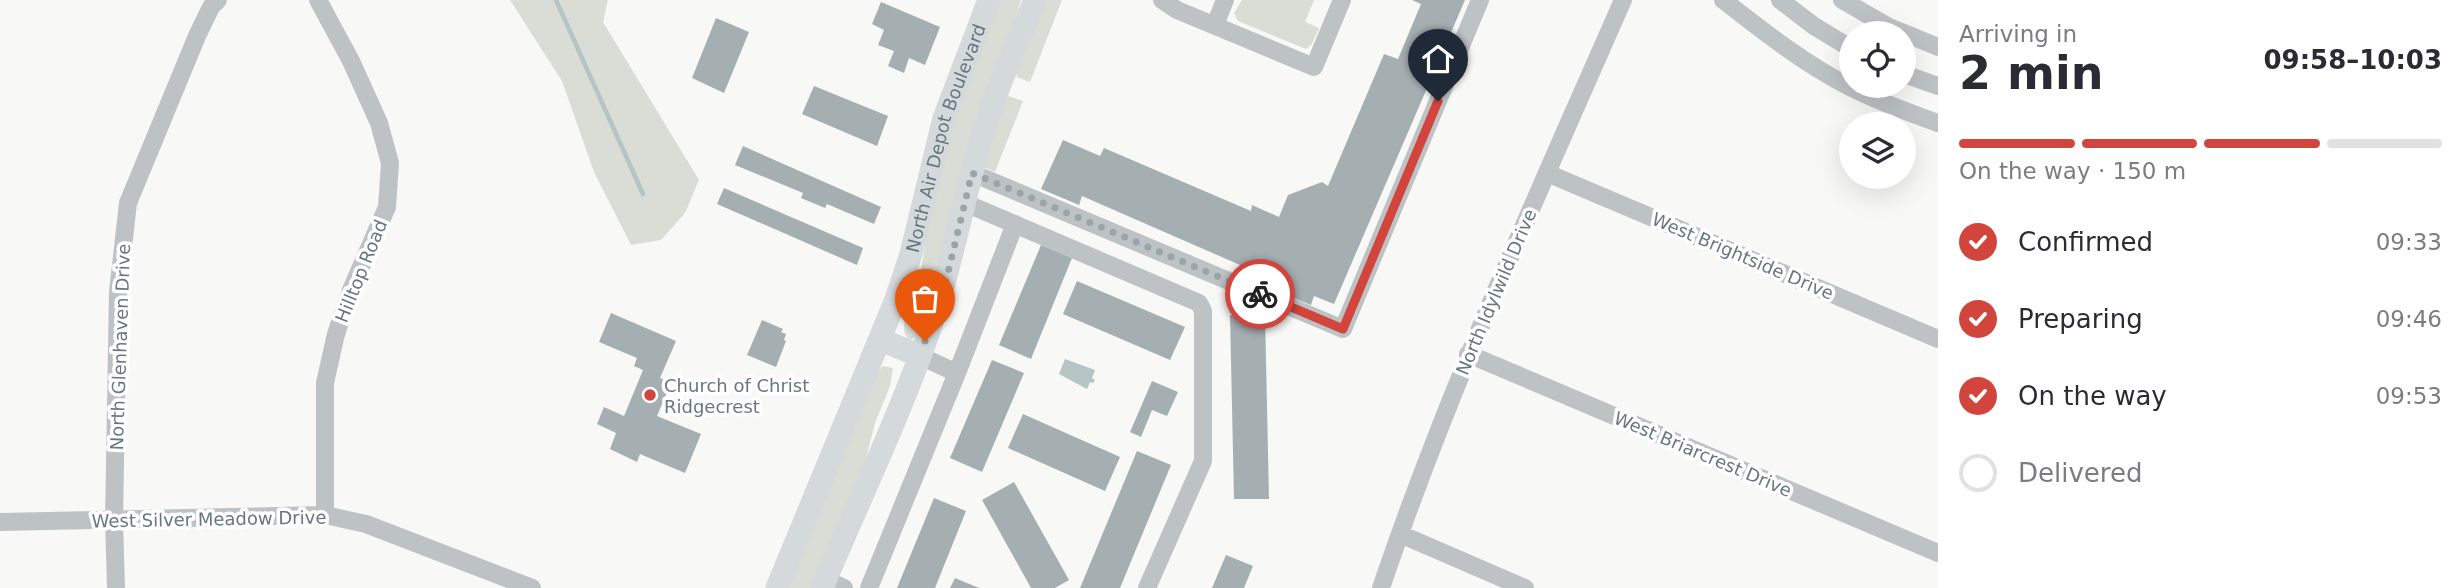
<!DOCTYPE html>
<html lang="en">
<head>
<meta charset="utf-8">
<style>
  :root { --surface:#fff; --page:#f7f7f7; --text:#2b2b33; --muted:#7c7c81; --line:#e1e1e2; --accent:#d2453c }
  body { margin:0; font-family:"DejaVu Sans",sans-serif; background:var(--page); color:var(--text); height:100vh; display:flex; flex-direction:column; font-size:26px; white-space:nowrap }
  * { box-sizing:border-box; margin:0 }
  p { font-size:23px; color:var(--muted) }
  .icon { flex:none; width:38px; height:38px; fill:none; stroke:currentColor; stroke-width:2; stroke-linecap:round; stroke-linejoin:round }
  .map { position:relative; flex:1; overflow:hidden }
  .sheet { display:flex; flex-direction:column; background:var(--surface); width:525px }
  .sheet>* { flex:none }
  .fabs { position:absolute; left:1839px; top:21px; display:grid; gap:14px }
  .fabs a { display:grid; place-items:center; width:77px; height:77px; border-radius:50%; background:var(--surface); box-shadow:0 7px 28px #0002; font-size:35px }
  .pin { position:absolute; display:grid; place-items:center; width:60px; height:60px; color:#fff; margin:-72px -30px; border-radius:50% 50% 50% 0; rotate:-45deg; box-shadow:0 0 7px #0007 }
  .pin .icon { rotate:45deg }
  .courier { position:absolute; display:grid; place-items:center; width:70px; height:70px; margin:-35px; border:5px solid #d2453c; border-radius:50%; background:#fff; color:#222; box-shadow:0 2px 9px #0007 }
  .head em { font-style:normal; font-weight:700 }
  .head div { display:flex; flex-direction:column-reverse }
  .head { display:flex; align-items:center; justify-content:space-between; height:119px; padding:0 21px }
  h1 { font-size:46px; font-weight:700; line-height:52px }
  .bar { display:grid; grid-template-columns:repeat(4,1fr); gap:10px 7px; align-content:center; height:84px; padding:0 21px }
  .bar i { height:9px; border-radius:5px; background:var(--line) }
  .bar .selected { background:var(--accent) }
  .bar p { grid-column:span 4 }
  ol { padding:0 21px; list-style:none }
  li { display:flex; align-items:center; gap:21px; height:77px }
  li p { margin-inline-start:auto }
  li .icon { padding:7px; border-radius:50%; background:var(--accent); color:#fff; stroke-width:4 }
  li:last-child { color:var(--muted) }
  li i { width:38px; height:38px; border:4px solid var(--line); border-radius:50% }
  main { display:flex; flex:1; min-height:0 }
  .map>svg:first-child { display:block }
</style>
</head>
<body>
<main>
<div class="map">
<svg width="1938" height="588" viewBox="0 0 1938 588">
  <rect width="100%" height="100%" fill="#f8f8f6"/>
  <path fill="#d9ddd5" d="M510,0H608L603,22L699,180L685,213L661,240L631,245L594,172L562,81Z
    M999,0H1021L944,252L915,337L910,340C895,331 913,300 917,287C928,240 931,191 945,145C959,96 981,48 999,0Z
    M1045,0H1062L1030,82L1017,77L1016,71Z
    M1242,0H1314L1305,22L1319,28L1312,44L1306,49L1238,21L1234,13Z
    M1009,96L1023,101L995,172L981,166L1003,102Z
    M883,366L893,368L890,386L875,423L863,470L814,588H789L876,373Z"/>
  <path fill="#b7c4c6" d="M1065,359L1095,370L1092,378L1095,380L1093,383L1090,382L1087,389L1059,374Z"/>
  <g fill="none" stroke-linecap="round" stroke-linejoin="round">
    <path stroke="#b7c4c6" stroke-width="4.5" d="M556,0L643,194"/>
  </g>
  <path fill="#a5afb2" d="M1412,0H1465L1334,304L1314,296L1311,305L1252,281L1256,272L1082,196L1079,205L1041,189L1063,140L1100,156L1104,148L1251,211L1252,205L1279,217L1288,195L1322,182L1328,186L1384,54L1398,59L1421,4Z
    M881,2L940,27L925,65L909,58L904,73L888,66L894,51L878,45L884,30L872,24Z
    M716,18L749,32L724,93L692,78Z
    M814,86L888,116L877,146L802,114Z
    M743,146L881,207L874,224L827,204L825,208L801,198L803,193L735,165Z
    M724,188L863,248L857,265L717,204Z
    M1041,245L1072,258L1031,359L999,345Z
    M1077,281L1185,327L1170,360L1063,314Z
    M611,313L676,341L660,378L671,383L657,416L701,434L685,473L640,454L637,462L610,449L616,433L597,424L604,407L624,416L643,370L634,366L637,358L599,342Z
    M1265,314L1269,499H1234L1230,315Z
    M762,320L783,329L781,332L786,334L784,340L786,341L776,367L747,355Z
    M992,360L1024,373L982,472L950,458Z
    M1152,381L1178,392L1167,416L1152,410L1141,437L1130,432Z
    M1023,414L1120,457L1105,491L1008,448Z
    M1137,451L1171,465L1120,588H1080Z
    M1014,482L1069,580L1055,588H1031L982,500Z
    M934,498L966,511L935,588H897Z
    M1226,555L1253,566L1244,588H1212Z
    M955,578L979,588H950Z"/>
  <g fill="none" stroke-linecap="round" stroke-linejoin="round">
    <path stroke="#bdc3c5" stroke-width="18" d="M318,0L351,61L379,123L390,163L387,207L351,290L336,334L325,383V515
      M1162,0L1177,10L1314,67L1342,0
      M1723,0C1763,31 1803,63 1848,86C1877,101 1907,112 1938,123
      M1780,0L1814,26L1852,49
      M1842,0L1889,27L1904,33
      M1215,25L1225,0
      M1904,33L1938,47
      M1904,74L1938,86
      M972,173L1343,329L1480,0
      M1547,173L1938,339
      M965,203L1199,303L1203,311V461L1147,588
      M1468,354L1938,553
      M920,356L957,373
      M0,522L325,515L366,524L532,588
      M1400,534L1525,588
      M826,580L844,588
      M116,588L114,519L118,292L128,203L197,36L211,7L218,0
      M869,588L957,373L1015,224
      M1381,588C1449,387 1538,194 1623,0"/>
    <g stroke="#d4d9db" stroke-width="23">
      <path d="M881,340L920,356"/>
      <path id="s1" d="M777,588L895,302L911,254L944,118L989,0"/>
      <path d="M822,588C859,500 901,413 932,323C951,267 961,210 977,154C991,101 1014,50 1035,0"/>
    </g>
  </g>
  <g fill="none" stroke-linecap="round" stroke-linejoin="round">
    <path stroke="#99a5a8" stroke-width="7" stroke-dasharray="0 12.6" d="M925,341L946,281L972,173L1260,294"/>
    <path stroke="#d2453c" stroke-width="9" d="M1260,294L1343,329L1438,101"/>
  </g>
  <circle fill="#d2453c" stroke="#fff" stroke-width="2.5" cx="650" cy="395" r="7"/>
  <g text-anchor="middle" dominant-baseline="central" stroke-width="7" stroke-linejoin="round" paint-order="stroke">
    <g font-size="18" fill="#66787e" stroke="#fff">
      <text stroke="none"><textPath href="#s1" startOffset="481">North Air Depot Boulevard</textPath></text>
      <text transform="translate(1743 256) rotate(23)">West Brightside Drive</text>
      <text transform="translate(361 271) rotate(-68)">Hilltop Road</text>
      <text transform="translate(1496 292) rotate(-67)">North Idylwild Drive</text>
      <text transform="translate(120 347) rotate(-88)">North Glenhaven Drive</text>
      <text transform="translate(1703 454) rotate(23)">West Briarcrest Drive</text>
      <text transform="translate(209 519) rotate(-1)">West Silver Meadow Drive</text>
    </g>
    <g font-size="18" fill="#66787e" stroke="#fff" text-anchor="start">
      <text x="664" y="385">Church of Christ<tspan x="664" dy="21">Ridgecrest</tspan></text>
    </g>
  </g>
</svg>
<div class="fabs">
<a><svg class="icon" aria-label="locate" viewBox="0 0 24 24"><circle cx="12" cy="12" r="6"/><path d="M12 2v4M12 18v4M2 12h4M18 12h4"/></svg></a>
<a><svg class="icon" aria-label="layers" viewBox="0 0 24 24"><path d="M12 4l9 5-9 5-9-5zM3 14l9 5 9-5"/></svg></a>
</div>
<div class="pin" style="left:925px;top:341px;background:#ea580c"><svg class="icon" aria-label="bag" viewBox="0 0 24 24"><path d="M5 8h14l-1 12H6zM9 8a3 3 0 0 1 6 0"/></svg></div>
<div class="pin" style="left:1438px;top:101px;background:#1f2937"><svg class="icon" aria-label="home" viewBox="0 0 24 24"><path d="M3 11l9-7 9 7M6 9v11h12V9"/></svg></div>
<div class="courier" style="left:1260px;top:294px"><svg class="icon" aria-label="bike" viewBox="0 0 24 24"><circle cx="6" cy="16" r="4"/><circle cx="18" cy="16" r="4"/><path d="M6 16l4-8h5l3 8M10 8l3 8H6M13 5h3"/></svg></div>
</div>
<section class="sheet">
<div class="head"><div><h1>2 min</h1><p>Arriving in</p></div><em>09:58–10:03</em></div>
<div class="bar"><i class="selected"></i><i class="selected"></i><i class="selected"></i><i></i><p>On the way · 150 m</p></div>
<ol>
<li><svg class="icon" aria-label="check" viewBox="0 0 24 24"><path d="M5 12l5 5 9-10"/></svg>Confirmed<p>09:33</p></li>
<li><svg class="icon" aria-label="check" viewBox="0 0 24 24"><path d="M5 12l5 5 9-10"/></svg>Preparing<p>09:46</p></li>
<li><svg class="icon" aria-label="check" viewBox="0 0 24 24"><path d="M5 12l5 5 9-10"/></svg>On the way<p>09:53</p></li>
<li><i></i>Delivered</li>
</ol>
</section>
</main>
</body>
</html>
